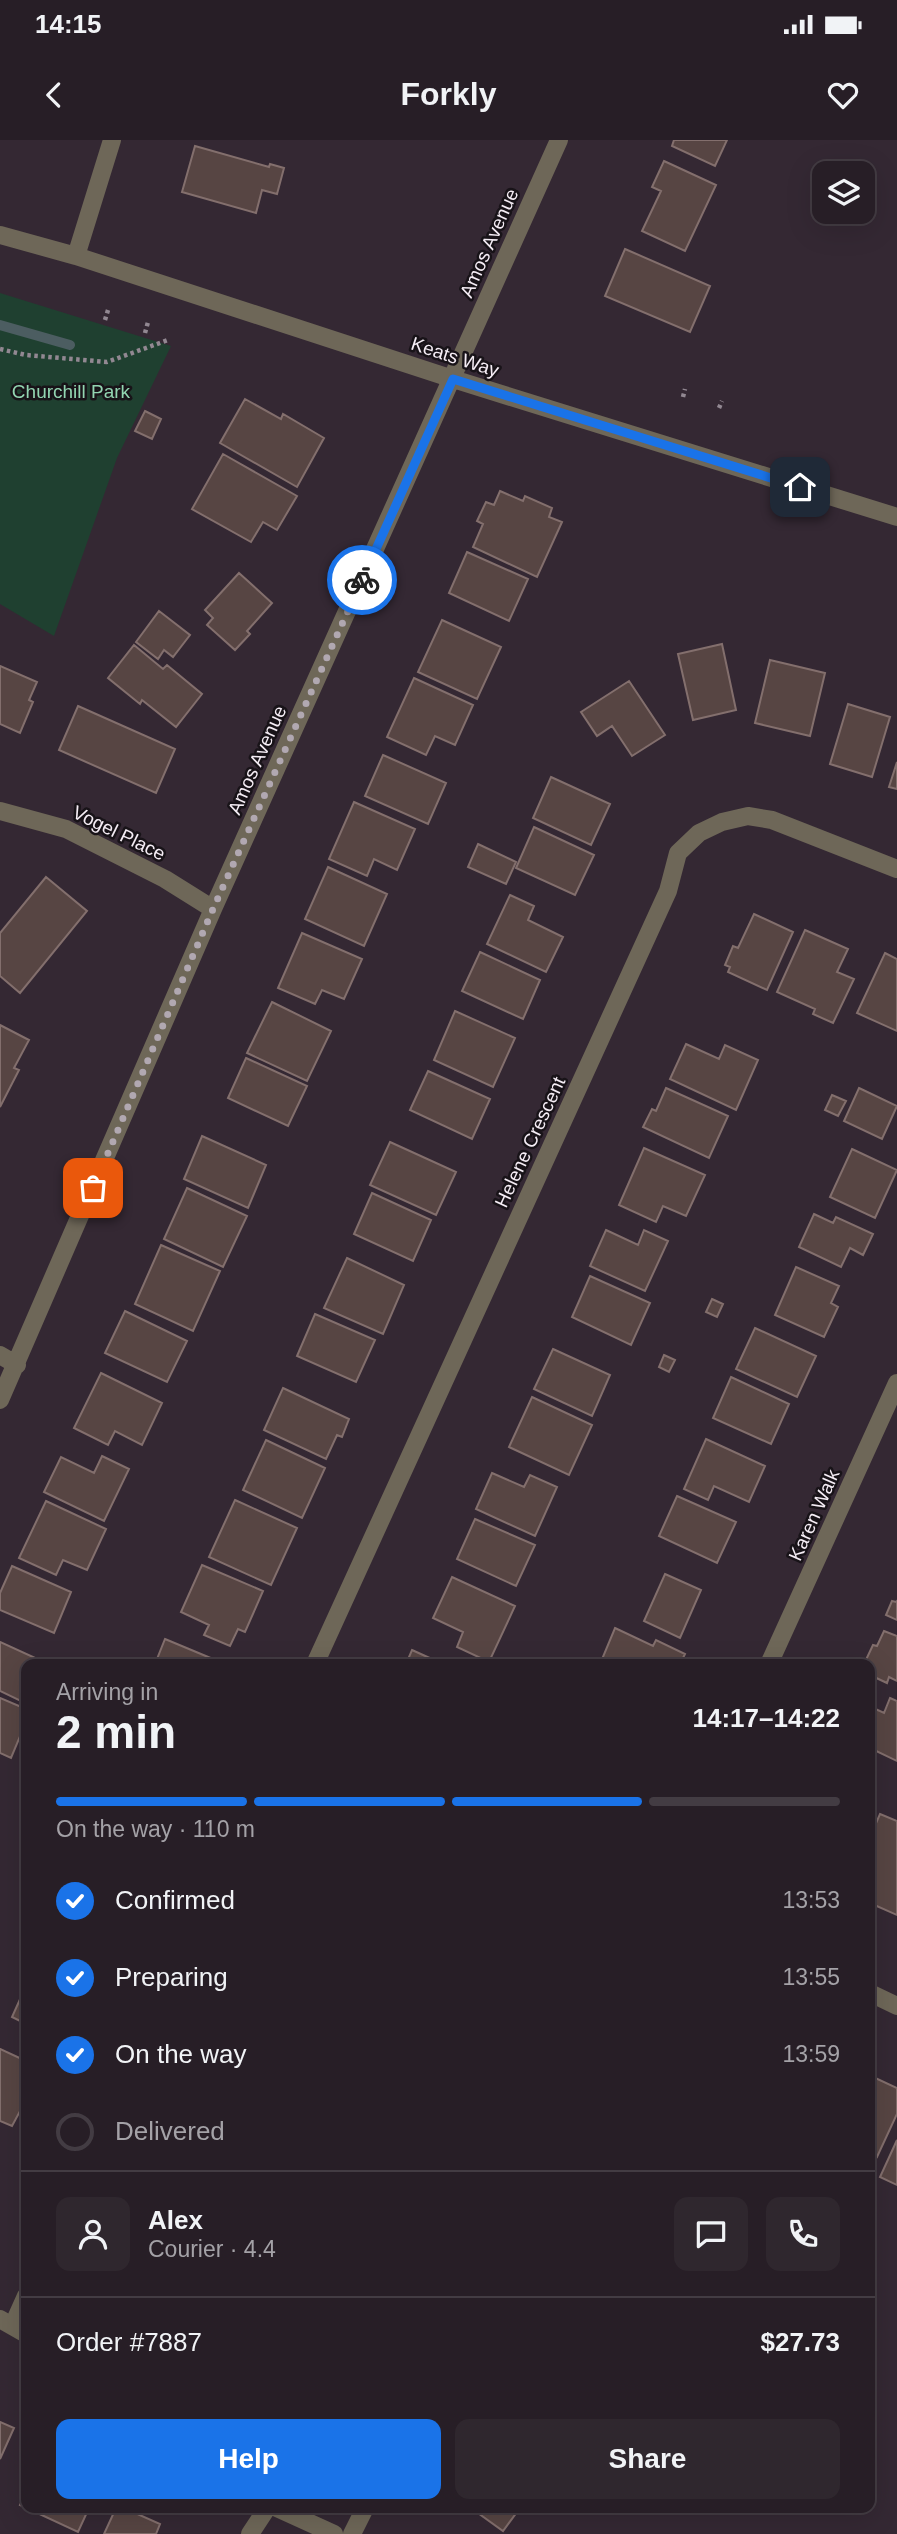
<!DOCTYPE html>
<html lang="en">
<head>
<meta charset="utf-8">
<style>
  :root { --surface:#271e26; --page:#2f272e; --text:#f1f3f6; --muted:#a4a2a7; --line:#433c43; --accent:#1a73e8 }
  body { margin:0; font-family:Arial,sans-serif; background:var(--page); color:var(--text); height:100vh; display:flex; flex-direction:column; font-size:26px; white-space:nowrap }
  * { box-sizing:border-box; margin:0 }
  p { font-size:23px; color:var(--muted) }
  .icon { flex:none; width:38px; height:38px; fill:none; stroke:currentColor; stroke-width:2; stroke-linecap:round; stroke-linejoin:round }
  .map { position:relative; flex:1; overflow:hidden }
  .side { position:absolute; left:21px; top:1519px; width:854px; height:854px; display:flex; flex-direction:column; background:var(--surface); border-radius:14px; box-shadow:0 7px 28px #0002,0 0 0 2px var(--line) }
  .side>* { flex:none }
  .controls { position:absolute; left:812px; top:21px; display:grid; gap:14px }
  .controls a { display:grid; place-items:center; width:63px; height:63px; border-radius:14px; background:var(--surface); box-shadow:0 7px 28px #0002,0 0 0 2px var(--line); font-size:35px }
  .pin { position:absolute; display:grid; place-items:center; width:60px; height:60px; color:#fff; margin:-30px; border-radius:14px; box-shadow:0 4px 10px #0006 }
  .courier { position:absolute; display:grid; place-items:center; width:70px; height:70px; margin:-35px; border:5px solid #1a73e8; border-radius:50%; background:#fff; color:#222; box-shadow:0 2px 9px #0007 }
  .headline em { font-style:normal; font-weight:600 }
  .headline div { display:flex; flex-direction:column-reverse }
  .headline { display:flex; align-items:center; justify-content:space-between; height:119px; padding:0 35px }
  h1 { font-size:46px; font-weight:600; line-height:52px }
  .bar { display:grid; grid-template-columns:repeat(4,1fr); gap:10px 7px; align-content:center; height:84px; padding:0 35px }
  .bar i { height:9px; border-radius:5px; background:var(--line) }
  .bar .on { background:var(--accent) }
  .bar p { grid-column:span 4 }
  .line { display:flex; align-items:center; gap:18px; padding:0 35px; border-top:2px solid var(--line) }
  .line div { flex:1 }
  .round { display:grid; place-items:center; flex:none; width:74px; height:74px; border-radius:14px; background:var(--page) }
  ol { padding:0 35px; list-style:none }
  li { display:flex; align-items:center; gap:21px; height:77px }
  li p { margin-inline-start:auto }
  li .icon { padding:7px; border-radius:50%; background:var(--accent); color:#fff; stroke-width:4 }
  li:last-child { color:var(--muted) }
  li i { width:38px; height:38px; border:4px solid var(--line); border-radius:50% }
  .primary-button { display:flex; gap:14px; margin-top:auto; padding:14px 35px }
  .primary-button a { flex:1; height:80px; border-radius:14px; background:var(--accent); color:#fff; font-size:28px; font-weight:600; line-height:80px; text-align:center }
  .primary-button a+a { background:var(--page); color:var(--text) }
  .status { display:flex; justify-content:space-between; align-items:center; height:49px; padding:0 35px; background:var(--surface); direction:ltr }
  .status svg { height:19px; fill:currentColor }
  header { display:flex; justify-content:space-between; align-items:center; height:91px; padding:0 35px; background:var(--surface); font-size:32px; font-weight:600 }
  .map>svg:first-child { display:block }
</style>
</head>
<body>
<div class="status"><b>14:15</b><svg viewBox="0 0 49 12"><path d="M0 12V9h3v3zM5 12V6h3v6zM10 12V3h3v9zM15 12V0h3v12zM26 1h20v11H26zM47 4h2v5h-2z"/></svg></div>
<header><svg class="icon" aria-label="back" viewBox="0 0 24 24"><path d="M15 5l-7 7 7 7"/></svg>Forkly<svg class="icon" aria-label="heart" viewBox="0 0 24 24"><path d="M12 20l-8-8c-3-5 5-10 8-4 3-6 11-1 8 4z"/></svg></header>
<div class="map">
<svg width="897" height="2394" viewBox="0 0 897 2394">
  <rect width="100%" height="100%" fill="#342833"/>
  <path fill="#1f4030" d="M0,153L171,206L117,318L54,496L0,464Z"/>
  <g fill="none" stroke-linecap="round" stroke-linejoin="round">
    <path stroke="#4c5d61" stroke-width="10" d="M0,185L70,205"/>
  </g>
  <path fill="#574543" stroke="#836f6d" stroke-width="2" d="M674,0H727L715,26L672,6Z
    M195,6L269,27L270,24L284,28L277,54L262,50L256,73L182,52Z
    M664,21L716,45L685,111L642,91L661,51L652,47Z
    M625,109L710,146L690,192L605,156Z
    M245,259L281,279L283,274L324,298L297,347L220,303Z
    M145,271L161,279L152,299L135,291Z
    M223,314L297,356L277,390L263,382L251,402L192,369Z
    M500,351L523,361L525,356L552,368L549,377L562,382L537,437L473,407L483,384L477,381L486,362L494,365Z
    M467,412L528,439L509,481L449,453Z
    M239,433L272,463L247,491L250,494L235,510L207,485L213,478L205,470Z
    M159,471L190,495L173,517L164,510L158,519L136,502Z
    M442,480L501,507L477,559L418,532Z
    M722,504L736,570L693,580L678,514Z
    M134,505L163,529L167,525L202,554L176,587L142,560L140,564L108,538Z
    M770,520L825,533L810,596L755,583Z
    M0,526L37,542L29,560L33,562L20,593L0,584Z
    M414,538L473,565L455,605L435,596L426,615L387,597Z
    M629,541L665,595L632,616L612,586L597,596L581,572Z
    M848,564L890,577L872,637L830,624Z
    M78,566L175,609L156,653L59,610Z
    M383,615L446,643L428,684L365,656Z
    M897,622V649L889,647Z
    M551,637L610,664L591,705L533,678Z
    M354,662L415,689L397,730L374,719L367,736L329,719Z
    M534,687L594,715L575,755L516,728Z
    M478,704L516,722L506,744L468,727Z
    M328,727L387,754L364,806L305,779Z
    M46,737L87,771L20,853L0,836V793Z
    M510,755L534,766L528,780L563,797L546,832L487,804Z
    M754,774L793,792L767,850L728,832L730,827L725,825L733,806L738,808Z
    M805,790L848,809L837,832L854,839L833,883L813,874L815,869L777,852Z
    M302,793L362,819L344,859L322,850L315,864L278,848Z
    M480,812L540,840L523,879L462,851Z
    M885,813L897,819V891L857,873Z
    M272,862L331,891L307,941L247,913Z
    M455,871L515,898L493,947L434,920Z
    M0,885L29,900L14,928L19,930L0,967Z
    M686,904L719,919L725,905L758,920L736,970L670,939Z
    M246,918L307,946L288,986L228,958Z
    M428,931L490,959L472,999L410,970Z
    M666,948L728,976L709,1018L643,987L652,969L656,971Z
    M859,948L897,966L882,999L844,981Z
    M832,955L846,961L838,976L825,970Z
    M202,996L266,1025L248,1068L184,1039Z
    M390,1002L456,1032L436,1075L370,1045Z
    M644,1008L705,1035L686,1076L663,1066L656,1082L619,1065Z
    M852,1009L897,1030L875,1078L830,1057Z
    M187,1048L247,1076L223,1127L164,1099Z
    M372,1053L431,1080L413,1121L354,1094Z
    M814,1074L833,1083L836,1077L873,1094L863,1115L850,1108L841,1127L799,1107Z
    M606,1090L638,1105L644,1090L668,1101L645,1151L590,1126Z
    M161,1105L220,1131L193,1191L135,1164Z
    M347,1118L404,1145L383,1194L324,1168Z
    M796,1127L839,1146L831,1163L838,1167L824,1197L775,1175Z
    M590,1136L650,1163L631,1205L572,1177Z
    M712,1159L723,1164L717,1177L706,1172Z
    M125,1171L187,1201L167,1242L105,1213Z
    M315,1174L375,1200L356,1242L297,1216Z
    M755,1188L816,1216L797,1257L736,1229Z
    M553,1209L610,1235L592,1276L534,1249Z
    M664,1215L675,1220L669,1232L659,1227Z
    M101,1233L162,1263L142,1305L115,1291L108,1305L74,1288Z
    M731,1237L789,1264L771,1304L713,1278Z
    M283,1248L349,1279L342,1297L337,1295L326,1319L264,1290Z
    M532,1257L592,1285L569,1335L509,1307Z
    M706,1299L765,1326L749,1362L714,1346L708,1360L684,1349Z
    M266,1300L325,1328L302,1378L243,1350Z
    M102,1316L129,1329L104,1381L44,1352L61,1317L94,1333Z
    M492,1333L524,1347L530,1335L557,1347L535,1396L476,1369Z
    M677,1356L736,1382L717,1423L659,1396Z
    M235,1360L297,1388L271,1445L209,1417Z
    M46,1361L106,1389L87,1430L63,1420L56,1435L19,1418Z
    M475,1379L535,1405L516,1446L457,1419Z
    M202,1425L263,1451L245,1492L238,1489L230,1506L204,1495L209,1485L181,1472Z
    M12,1426L71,1452L54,1493L0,1470V1453Z
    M665,1434L701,1450L680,1498L644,1481Z
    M452,1437L515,1466L489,1522L457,1507L463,1492L433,1478Z
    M892,1461L896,1462L897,1461V1480L886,1475Z
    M615,1488L653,1506L656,1500L685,1514L680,1524H652L646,1521L645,1524H600Z
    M884,1491L897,1496V1541L889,1537L887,1543L870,1535V1524H864L873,1505L877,1506Z
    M165,1499L225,1524H155Z
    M0,1502L44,1522L43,1524H26L25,1563L0,1551Z
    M412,1510L443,1524H406Z
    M0,1558L26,1569V1582L11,1618L0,1613Z
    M890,1558L897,1561V1621L870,1608V1570L871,1567L884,1573Z
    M880,1674L897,1681V1775L870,1763L872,1738L870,1737V1697Z
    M26,1846V1884L12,1877Z
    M0,1909L26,1921V1960L12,1986L0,1981Z
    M871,1936L897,1948V1974L877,2017L874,2015L870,2022Z
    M897,2000V2045L880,2037Z
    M0,2282L14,2288L0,2319Z
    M26,2352V2368H89L78,2392L20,2365Z
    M116,2368H124L160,2384L156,2394H104Z
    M471,2368H520L503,2391Z"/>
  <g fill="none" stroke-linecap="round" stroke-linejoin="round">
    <path stroke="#928892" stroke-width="4.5" stroke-dasharray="3.5 3.5" stroke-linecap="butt" d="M105,180L108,170
      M145,193L148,182
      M0,209L26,215L107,222L168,200
      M683,257L685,249
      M719,268L722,261"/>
    <path stroke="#6e6758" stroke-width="18" d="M0,95L76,116L453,239L897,377
      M76,116L112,0
      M0,671L66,689L165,739L213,769
      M0,1215L17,1225
      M0,1260L213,769L559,0
      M315,1524L668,751L678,713L699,693L722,682L748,676L772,680L897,729
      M769,1524L897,1243
      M870,1853L897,1866
      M0,2179L26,2194
      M13,2185L26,2156
      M277,2368L334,2394
      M250,2394L267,2368
      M352,2394L365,2368"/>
  </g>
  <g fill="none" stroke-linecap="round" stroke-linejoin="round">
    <path stroke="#b1a8b1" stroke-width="7" stroke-dasharray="0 12.6" d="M93,1048L213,769L362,440"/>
    <path stroke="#1a73e8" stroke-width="9" d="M362,440L453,239L800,347"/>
  </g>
  <g text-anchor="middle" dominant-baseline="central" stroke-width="5" stroke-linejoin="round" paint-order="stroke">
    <g font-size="19" fill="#f5edf5" stroke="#181318">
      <text transform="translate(489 103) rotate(-66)">Amos Avenue</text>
      <text transform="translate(455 217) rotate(18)">Keats Way</text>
      <text transform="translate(257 620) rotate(-66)">Amos Avenue</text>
      <text transform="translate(119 693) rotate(26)">Vogel Place</text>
      <text transform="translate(530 1002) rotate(-65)">Helene Crescent</text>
      <text transform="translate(814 1375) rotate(-66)">Karen Walk</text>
    </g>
    <g font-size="19" fill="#92d5b1" stroke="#181318">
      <text x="71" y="251">Churchill Park</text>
    </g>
  </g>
</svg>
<div class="controls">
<a><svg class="icon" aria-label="layers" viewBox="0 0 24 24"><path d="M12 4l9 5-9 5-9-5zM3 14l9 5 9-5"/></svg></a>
</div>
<div class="pin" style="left:93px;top:1048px;background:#ea580c"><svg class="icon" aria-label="bag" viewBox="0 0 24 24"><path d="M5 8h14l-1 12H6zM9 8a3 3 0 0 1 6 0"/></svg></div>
<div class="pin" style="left:800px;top:347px;background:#1f2937"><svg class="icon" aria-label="home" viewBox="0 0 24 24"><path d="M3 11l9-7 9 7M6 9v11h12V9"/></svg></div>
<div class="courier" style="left:362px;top:440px"><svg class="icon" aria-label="bike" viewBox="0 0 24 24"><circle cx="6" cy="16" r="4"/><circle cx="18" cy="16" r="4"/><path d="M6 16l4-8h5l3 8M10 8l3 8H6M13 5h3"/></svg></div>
<section class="side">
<div class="headline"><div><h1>2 min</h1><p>Arriving in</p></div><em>14:17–14:22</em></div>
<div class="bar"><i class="on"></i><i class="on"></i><i class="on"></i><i></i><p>On the way · 110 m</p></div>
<ol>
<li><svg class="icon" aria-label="check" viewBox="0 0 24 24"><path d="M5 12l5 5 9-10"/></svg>Confirmed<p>13:53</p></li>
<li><svg class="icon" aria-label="check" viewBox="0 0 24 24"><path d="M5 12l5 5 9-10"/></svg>Preparing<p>13:55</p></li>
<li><svg class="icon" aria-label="check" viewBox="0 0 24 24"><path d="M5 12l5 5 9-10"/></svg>On the way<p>13:59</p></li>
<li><i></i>Delivered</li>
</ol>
<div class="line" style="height:126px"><a class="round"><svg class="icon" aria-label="person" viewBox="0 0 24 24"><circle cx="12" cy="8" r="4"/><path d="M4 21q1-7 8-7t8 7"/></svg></a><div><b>Alex</b><p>Courier · 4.4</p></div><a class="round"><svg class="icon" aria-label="chat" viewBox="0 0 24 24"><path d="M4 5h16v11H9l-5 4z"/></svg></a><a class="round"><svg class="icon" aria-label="phone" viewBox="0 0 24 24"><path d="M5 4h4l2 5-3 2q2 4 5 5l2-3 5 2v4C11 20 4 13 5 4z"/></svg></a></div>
<div class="line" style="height:91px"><div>Order #7887</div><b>$27.73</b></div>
<div class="primary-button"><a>Help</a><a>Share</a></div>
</section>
</div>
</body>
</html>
